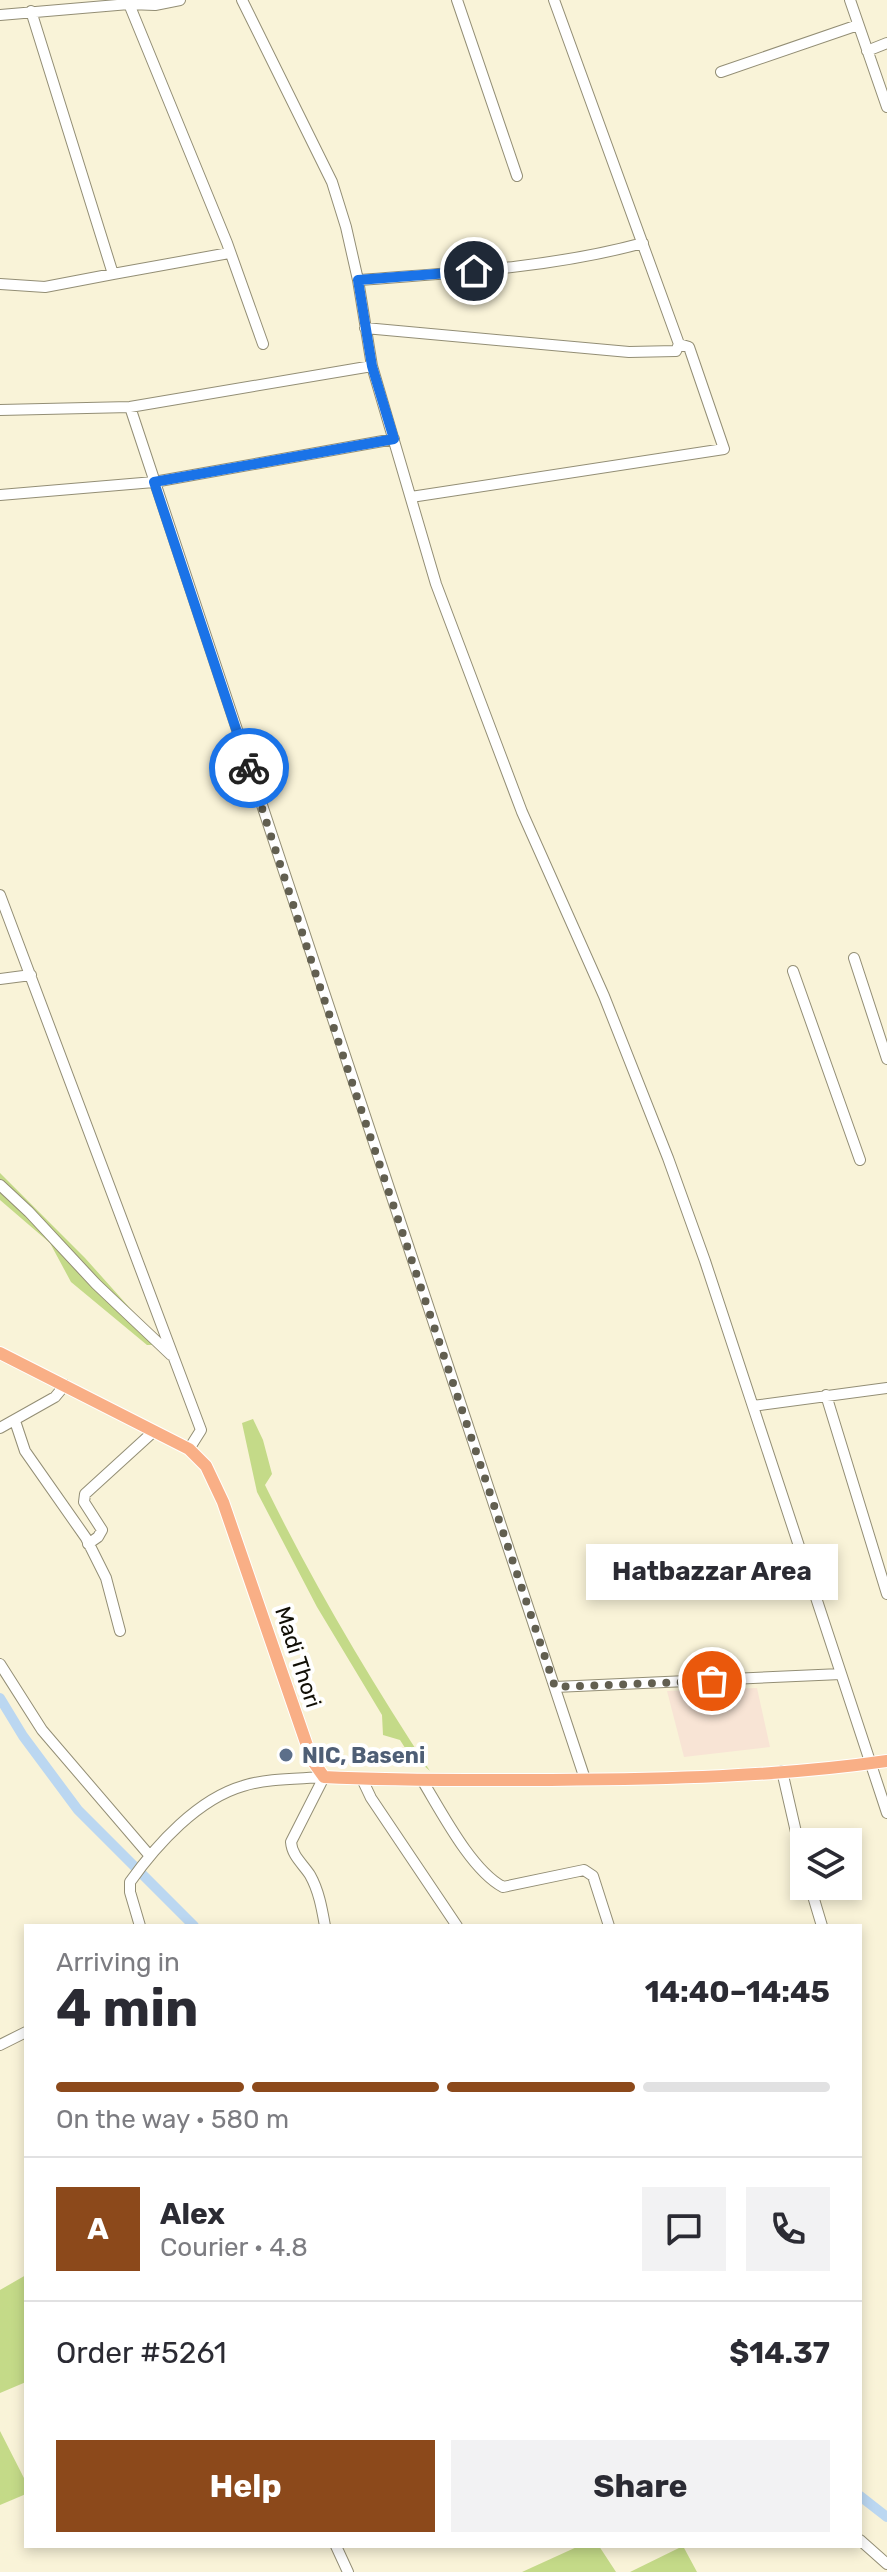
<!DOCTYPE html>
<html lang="en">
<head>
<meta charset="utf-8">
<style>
  :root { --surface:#fff; --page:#f2f2f3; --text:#2b2b33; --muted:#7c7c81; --line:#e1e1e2; --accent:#8c491b }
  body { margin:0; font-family:Rubik,sans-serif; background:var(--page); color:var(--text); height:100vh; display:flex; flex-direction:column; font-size:30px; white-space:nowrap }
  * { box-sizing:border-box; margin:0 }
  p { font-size:26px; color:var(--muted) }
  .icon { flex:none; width:44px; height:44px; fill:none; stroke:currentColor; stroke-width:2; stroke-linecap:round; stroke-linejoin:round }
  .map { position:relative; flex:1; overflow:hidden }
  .panel { position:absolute; left:24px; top:1924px; width:838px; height:624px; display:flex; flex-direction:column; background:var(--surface); border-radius:0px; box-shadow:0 4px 12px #0003 }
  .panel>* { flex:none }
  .fabs { position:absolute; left:790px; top:1828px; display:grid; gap:16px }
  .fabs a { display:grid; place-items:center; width:72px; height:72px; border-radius:0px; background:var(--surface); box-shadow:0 4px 12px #0003; font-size:40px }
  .pin { position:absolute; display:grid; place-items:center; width:68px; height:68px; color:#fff; margin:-34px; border:4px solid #fff; border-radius:50%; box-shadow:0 2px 8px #0007 }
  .courier { position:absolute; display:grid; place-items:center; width:80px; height:80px; margin:-40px; border:6px solid #1a73e8; border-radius:50%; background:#fff; color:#222; box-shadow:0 2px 10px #0007 }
  .bubble { position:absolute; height:56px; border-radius:0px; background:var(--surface); box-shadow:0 4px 12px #0003; font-size:26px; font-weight:700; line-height:56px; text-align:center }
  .headline em { font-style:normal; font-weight:700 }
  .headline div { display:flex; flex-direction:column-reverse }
  .headline { display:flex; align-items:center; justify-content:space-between; height:136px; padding:0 32px }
  h1 { font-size:52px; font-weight:700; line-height:60px }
  .bar { display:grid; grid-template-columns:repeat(4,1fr); gap:12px 8px; align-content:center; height:96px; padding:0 32px }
  .bar i { height:10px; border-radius:6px; background:var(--line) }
  .bar .on { background:var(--accent) }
  .bar p { grid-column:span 4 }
  .line { display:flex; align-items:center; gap:20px; padding:0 32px; border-top:2px solid var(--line) }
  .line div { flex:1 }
  .round { display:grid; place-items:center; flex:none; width:84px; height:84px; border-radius:0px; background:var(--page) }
  .cta { display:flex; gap:16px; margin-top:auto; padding:16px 32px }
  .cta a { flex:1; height:92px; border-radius:0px; background:var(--accent); color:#fff; font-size:32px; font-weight:700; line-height:92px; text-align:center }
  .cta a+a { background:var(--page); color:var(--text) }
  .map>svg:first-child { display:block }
</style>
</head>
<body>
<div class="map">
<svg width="887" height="2572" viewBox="0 0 887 2572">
  <rect width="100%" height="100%" fill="#f9f3d8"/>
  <path fill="#f8e4d5" d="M757,1688L770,1747L684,1757L667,1691Z"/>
  <path fill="#c4da88" d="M0,1173L85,1258L163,1345H147L71,1282L50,1243L0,1200Z
    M253,1419L263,1440L272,1474L265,1485C313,1584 370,1679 430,1771L407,1751L400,1740L383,1735L382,1715L317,1607L257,1492L242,1423Z
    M26,2275V2382L0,2393V2290Z
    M0,2431L26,2482V2494L0,2505Z
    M579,2546H599L616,2572H522Z
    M683,2546L697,2572H630Z"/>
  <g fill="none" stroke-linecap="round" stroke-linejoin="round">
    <path stroke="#bbd7f1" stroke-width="10" d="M0,1698L23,1736L78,1810L194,1926
      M860,2496L887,2517"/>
    <g stroke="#938e75" stroke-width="12">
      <path id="minor" d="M242,0L332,182L346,227L358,280L372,366L436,584L522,812L604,996L668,1158L705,1261L887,1813
        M457,0L517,176
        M850,0L887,107
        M129,4L227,243L263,344
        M0,15L129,4L155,5L180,0
        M867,51L887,43
        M721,72L858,25
        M113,274L229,253
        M358,280C453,273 551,268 643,243
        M0,284L45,287L113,274L31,11
        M365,328L629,352L676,351L679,344L554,0
        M130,407L585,1779
        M0,410L130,407L372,366
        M0,495L154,482L394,439
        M411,497L724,449L689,347L679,344
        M0,895L201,1430L189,1449
        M854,958L887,1059
        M793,971L860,1160
        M0,979L31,975
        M0,1185L29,1212L96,1284L171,1355
        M826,1395L887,1594
        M753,1406L887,1388
        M15,1421L25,1451L86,1538L106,1578L120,1631
        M0,1428L55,1397L65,1385
        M88,1544L98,1537L102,1530L84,1502L85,1494L153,1432
        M0,1664L42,1730L150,1856
        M555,1687L841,1674
        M782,1771L804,1867
        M324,1777L291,1842C292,1856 303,1864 310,1875C319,1891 322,1909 325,1926
        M362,1779L371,1798L457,1926
        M422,1780C441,1811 471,1870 503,1887L584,1870L593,1876L609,1926
        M810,1886L822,1926
        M140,1926L130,1892V1882C157,1844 198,1799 243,1786C268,1778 298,1779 324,1777
        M0,2045L26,2032
        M860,2540L887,2564
        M336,2546L348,2572"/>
    </g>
    <g stroke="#fff" stroke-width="14">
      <path id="major" d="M0,1353L189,1449L206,1466L223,1502L312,1760L324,1777C399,1781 475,1780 551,1780C663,1779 776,1777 887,1761"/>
    </g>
    <use href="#minor" stroke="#fff" stroke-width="10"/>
    <use href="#major" stroke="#f9af86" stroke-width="12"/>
  </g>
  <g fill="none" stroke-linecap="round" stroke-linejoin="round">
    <path stroke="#625f50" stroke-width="8" stroke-dasharray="0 14.4" d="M249,768L313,966L555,1687L712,1681"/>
    <path stroke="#1a73e8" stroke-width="10" d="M249,768L154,482L394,439L372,366L358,280L474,271"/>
  </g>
  <circle fill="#5c6f8a" stroke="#fff" stroke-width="3" cx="286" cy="1755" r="8"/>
  <g text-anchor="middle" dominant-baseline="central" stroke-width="8" stroke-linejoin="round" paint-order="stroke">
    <g font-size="22" fill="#110f06" stroke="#fff">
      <text transform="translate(298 1657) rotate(72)">Madi Thori</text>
    </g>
    <g font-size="22" font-weight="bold" fill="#4e5e75" stroke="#fff" text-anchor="start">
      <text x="302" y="1755">NIC, Baseni</text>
    </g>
  </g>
</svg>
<div class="fabs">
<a><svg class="icon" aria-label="layers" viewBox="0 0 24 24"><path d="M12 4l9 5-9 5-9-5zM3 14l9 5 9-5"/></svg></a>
</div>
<div class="pin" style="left:712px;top:1681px;background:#ea580c"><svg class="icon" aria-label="bag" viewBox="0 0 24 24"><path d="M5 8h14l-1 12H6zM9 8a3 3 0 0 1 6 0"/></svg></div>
<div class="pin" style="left:474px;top:271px;background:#1f2937"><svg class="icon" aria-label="home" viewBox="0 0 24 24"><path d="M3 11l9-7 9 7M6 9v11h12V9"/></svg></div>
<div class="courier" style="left:249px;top:768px"><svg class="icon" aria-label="bike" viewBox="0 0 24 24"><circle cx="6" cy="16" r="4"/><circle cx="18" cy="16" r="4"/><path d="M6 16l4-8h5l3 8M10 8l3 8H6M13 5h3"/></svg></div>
<div class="bubble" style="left:586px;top:1544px;width:252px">Hatbazzar Area</div>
<section class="panel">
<div class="headline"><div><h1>4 min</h1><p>Arriving in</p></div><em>14:40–14:45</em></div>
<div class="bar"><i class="on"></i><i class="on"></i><i class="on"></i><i></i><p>On the way · 580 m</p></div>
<div class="line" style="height:144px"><b class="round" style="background:var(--accent);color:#fff">A</b><div><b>Alex</b><p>Courier · 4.8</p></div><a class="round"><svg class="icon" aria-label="chat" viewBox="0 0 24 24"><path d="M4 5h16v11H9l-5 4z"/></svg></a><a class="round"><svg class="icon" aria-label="phone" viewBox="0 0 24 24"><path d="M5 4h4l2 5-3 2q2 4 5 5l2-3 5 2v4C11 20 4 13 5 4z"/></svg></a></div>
<div class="line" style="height:104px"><div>Order #5261</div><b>$14.37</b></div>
<div class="cta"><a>Help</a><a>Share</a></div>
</section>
</div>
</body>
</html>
